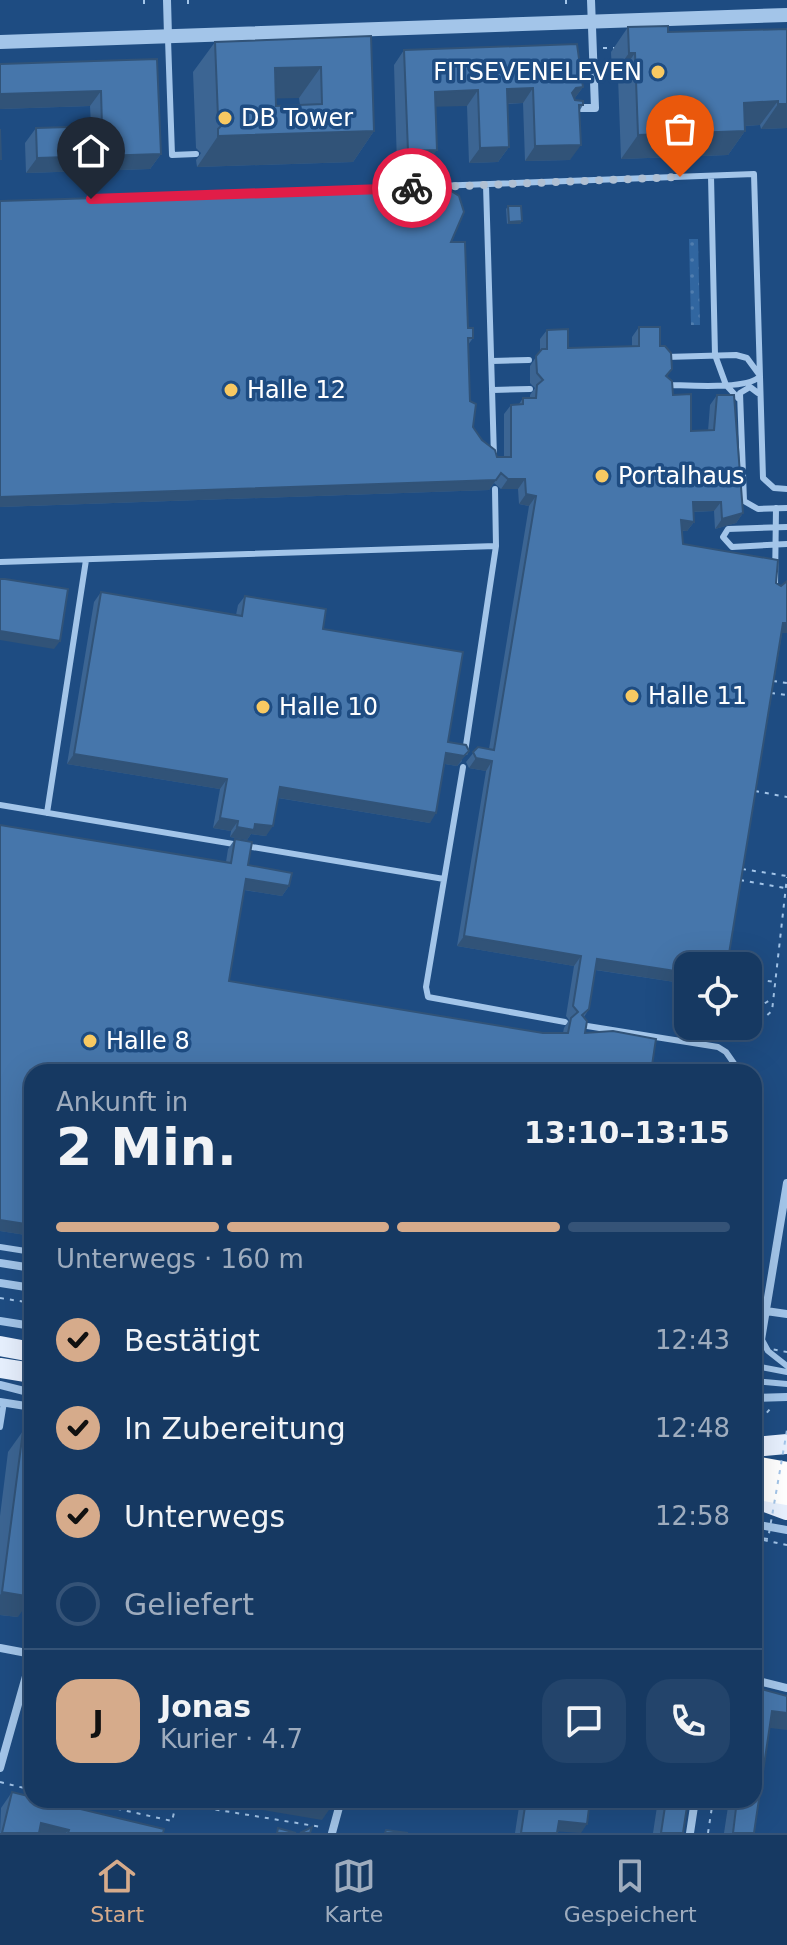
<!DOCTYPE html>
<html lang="de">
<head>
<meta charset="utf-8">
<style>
  :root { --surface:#163962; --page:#23446b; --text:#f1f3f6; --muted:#9eacbe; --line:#355377; --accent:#d6ab8b }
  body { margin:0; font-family:"DejaVu Sans",sans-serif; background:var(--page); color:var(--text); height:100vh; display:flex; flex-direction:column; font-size:30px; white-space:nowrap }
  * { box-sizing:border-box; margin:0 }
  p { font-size:26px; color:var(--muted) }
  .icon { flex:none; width:44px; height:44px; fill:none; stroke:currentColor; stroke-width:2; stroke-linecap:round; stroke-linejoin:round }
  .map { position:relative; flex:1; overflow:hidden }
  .details { position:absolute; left:24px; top:1064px; width:738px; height:744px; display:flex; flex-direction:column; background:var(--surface); border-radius:24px; box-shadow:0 8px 32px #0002,0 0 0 2px var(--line) }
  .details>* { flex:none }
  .tools { position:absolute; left:674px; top:952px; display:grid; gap:16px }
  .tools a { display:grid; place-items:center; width:88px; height:88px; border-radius:16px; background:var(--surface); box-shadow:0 8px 32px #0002,0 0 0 2px var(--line); font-size:40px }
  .pin { position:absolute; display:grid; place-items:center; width:68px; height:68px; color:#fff; margin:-82px -34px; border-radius:50% 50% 50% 0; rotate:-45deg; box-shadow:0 0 8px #0007 }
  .pin .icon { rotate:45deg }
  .courier { position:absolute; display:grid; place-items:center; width:80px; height:80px; margin:-40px; border:6px solid #e11d48; border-radius:50%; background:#fff; color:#222; box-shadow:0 2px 10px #0007 }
  .overview em { font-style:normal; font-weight:600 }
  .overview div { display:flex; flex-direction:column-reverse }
  .overview { display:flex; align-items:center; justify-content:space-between; height:136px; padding:0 32px }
  h1 { font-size:52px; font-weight:600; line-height:60px }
  .bar { display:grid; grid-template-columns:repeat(4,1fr); gap:12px 8px; align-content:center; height:96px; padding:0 32px }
  .bar i { height:10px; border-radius:6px; background:var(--line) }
  .bar .active { background:var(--accent) }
  .bar p { grid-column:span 4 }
  .line { display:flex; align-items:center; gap:20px; padding:0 32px; border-top:2px solid var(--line) }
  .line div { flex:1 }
  .round { display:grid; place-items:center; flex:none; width:84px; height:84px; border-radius:24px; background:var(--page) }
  ol { padding:0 32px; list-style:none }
  li { display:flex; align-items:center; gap:24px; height:88px }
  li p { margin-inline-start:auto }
  li .icon { padding:8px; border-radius:50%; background:var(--accent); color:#111; stroke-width:4 }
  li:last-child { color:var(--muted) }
  li i { width:44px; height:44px; border:4px solid var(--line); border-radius:50% }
  .tab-bar { display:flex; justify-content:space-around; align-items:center; height:112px; border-top:2px solid var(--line); background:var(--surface); font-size:22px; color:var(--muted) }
  .tab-bar a { display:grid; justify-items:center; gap:4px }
  .tab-bar .active { color:var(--accent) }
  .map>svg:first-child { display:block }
</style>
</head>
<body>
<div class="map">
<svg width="787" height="1833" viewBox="0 0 787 1833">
  <defs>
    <pattern id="grass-dots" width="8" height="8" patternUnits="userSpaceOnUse" patternTransform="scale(2)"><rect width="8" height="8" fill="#3166a0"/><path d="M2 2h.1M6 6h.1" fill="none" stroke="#507dae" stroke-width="1.8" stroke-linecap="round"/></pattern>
  </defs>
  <rect width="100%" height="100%" fill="#1e4c82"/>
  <path fill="url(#grass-dots)" d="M689,239H698L700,325H691Z"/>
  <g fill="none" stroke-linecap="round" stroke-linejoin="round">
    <path stroke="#a3c5e9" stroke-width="2" stroke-dasharray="4 6" stroke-linecap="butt" d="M144,0V6
      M188,0V5
      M566,0V10
      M603,48H616
      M773,681L787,683
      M771,693L787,695
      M755,791L787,797
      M742,869L787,876
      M740,880L785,888
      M748,978L775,982
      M748,1014L773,998
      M729,1033L738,1040L772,1011L787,877
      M725,1038L731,1026
      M0,1298L32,1303
      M754,1428L770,1409
      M754,1538L787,1545
      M754,1570L760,1539
      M0,1782L32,1790
      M78,1800L172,1821L177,1800
      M176,1803L321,1827
      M708,1833L713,1800"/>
    <path stroke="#a3c5e9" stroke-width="6" d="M168,39L172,155L196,154
      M711,176L715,355L726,385L739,399
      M486,185L494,457
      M222,194L754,174L763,478L774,488L787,489
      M666,357L736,355L747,358L758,373
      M492,361L529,360
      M665,385C686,385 746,390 759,377
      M493,390L530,389
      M758,393L750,387L740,393L744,501L758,509L787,508
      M787,527L728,529L723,537L732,547L787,544
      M0,562L496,546L495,489
      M775,585L776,508
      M465,752L496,546
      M463,767L426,987L428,997L565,1022
      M0,805L444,879
      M47,813L86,560
      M581,1025L718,1047L726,1052L740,1072
      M699,1044L702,1026
      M754,1148V1158
      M0,1247L32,1252
      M762,1340L768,1351L787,1366
      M755,1366L787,1372
      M754,1381L787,1384
      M0,1427L4,1402"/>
    <path stroke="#a3c5e9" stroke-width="8" d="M167,0L168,36
      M573,108H595L591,0
      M0,1263L32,1268
      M0,1283L32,1288
      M766,1311L787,1314
      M0,1321L32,1326
      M754,1382L787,1183
      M0,1385L32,1393
      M754,1398L787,1397
      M0,1402L32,1407
      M754,1524L787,1530
      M0,1648L32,1654
      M754,1680L787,1688
      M0,1768L32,1655
      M332,1833L341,1800
      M690,1833L695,1800"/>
    <path stroke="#a3c5e9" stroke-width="14" d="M0,42L787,15"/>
    <path stroke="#e7f0fe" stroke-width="20" d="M0,1346L32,1352
      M0,1368L32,1373
      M754,1447L787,1444
      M754,1498L787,1510"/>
    <path stroke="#fff" stroke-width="24" d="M754,1468L787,1474
      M754,1487L787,1493"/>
    <path stroke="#a3c5e9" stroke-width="2" stroke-dasharray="4 6" stroke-linecap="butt" d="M754,1346L787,1352
      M754,1537L768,1539L787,1430"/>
  </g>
  <path fill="#3c6593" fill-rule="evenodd" d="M628,27L668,32L787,29V128L761,129L760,125L745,126V131L728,155L621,159L618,77H612L611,52Z
    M371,36L374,131L353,162L197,167L196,160L201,153L196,148L193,72L215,42ZM276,98H299L300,105L276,106Z
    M404,50L583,87L574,99L583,105L580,110L570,160L525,161L523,103L507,104L509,147L498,162L469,163L467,106H435L426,165L397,166L394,65Z
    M157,59L161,154L150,169L26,173L25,143L36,128L91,126L90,106L0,109Z
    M445,187L459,196L464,212L451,242H465L468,328H473V338L468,345L470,401L476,404L473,427L482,440L495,450L497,457H504V414L511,405L519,404L523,398H530V395L535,388L530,383V366L540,351V339L547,330L568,329V348L632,346V337L639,327H660V346H665L671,353L672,369L667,376L672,381L673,395L691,394V431H708L710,405L717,395H734L743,513L736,523L715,529L714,511L693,512L694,522L687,531H682L683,544L778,560L776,583L781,586L787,581V632L782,633L727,966H688V984L595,970L589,1009L584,1017L587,1021L585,1033L613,1031L656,1039L651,1072H32V1236L0,1231V825L226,862L228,849L235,839L252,842L248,865L292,873L289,886L282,896L244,890L229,981L543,1033H563L564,1028L569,1020L566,1016L574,966L457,946L486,771L469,768L466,762L478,747L489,749L529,506L519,504L518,489H501L494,483L489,490L0,507V201Z
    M508,206L522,221L520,224H507L506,209Z
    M101,592L236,615L238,605L245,596L323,629L448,742L462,761L457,766L445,764L430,823L278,798L266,836L251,834L247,840L230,837L231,831L213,828L220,789L67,764L94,602Z
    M23,1431L18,1617L0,1615V1516L8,1452Z
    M770,1728L754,1833H724L729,1800H754Z
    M32,1755V1784L25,1782Z
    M12,1792L163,1833H0L1,1808Z
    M520,1800H590L557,1833H515Z
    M658,1800H688L683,1833H653Z"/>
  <path fill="#315378" d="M629,53H635L618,77H612Z
    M321,67L299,98L254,99L275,68Z
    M583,87L572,102L565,103L576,88Z
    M533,88L523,103L496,104L507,89Z
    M478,90L467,106L424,107L435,92Z
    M101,91L90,106L0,109V94Z
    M778,101L760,125L727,127L744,103Z
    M778,104H787V128L761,129Z
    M374,131L353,162L197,167L218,136Z
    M745,131L728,155L621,159L638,135Z
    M581,145L570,160L525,161L535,146Z
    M509,147L498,162L469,163L480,148Z
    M437,150L426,165L397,166L408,151Z
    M161,154L150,169L26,173L37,158Z
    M522,221L520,224H507L509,222Z
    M501,473L489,490L0,507V497Z
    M508,479H525L518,489H501Z
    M526,494L536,496L529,506L519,504Z
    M693,502H721L714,511L686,512Z
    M743,513L736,523L715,529L722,519Z
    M681,520L694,522L687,531L674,530Z
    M783,623H787V633H776Z
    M0,631L60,641L54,649L0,640Z
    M469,751L457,766L439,763L446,753Z
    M74,754L227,779L220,789L67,764Z
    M476,758L492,761L486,771L469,768Z
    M280,787L436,813L430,823L273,797Z
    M220,818L238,821L231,831L213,828Z
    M255,824L273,826L266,836L251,834L247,840L230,837L237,827Z
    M246,879L289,886L282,896L239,889Z
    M464,936L581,956L574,966L457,946Z
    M597,959L688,973V984L590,969Z
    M0,1220L32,1225V1236L0,1231Z
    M2,1592L32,1597L18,1617L0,1615V1595Z
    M772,1711L787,1713V1730L761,1727Z
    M32,1772V1784L25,1782Z
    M100,1800H158L154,1806L138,1809Z
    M203,1800H306L333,1804L322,1820Z
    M559,1821L587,1824L581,1833L551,1831Z
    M41,1823L69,1830L66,1833H34Z"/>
  <path fill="#4676ab" stroke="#315378" stroke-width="2" fill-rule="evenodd" d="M668,26V32L787,29V104H778V101L744,103L745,131L638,135L635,53H629L628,27Z
    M371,36L374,131L218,136V129L223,124L218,117L215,42ZM321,67L322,104L276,106L275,68Z
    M577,44L583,87L576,88L572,93L575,100L583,101V105H579L581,145L535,146L533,88L507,89L509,147L480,148L478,90L435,92L437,150L408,151L404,50Z
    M157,59L161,154L37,158L36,128L102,126L101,91L0,94V64Z
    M0,129L1,159H0Z
    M445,187L459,196L464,212L451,242H465L468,328H473V338H468L470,401L476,404L473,427L482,440L495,450L497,457H511V405L523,404V398H536L537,385L543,380L537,373L536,356L542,349H547V330L568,329V348L639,346V327H660V346H665L671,353L672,369L666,376L672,381L673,395L691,394V431L714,430L717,395H734L743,513L722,519L721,502H693L694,522L681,520L683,544L778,560L776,583L781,586L787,581V623H783L727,966H688V973L597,959L589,1009L582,1015L587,1021L585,1033L613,1031L656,1039L651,1072H32V1225L0,1220V825L231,863L235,839L252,842L248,865L292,873L289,886L246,879L229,981L543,1033H568L571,1018L578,1012L573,1006L581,956L464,936L492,761L476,758L473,752L478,747L494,750L536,496L526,494L525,479H508L501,473L496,480L0,497V201Z
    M508,206H521L522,221L509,222Z
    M0,579H5L68,589L60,641L0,631Z
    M101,592L242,616L245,596L326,609L323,629L463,652L448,742L466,745L469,751L464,756L446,753L436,813L280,787L273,826L255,824L254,830L237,827L238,821L220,818L227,779L74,754Z
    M23,1431L32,1433V1597L2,1592Z
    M754,1687L787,1696V1713L772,1711L754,1833H733L737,1800H754Z
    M12,1792L32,1797V1800H43L164,1829L163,1833H68L69,1830L41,1823L39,1833H2Z
    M306,1800H334L333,1804Z
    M526,1800H590L587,1824L559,1821L557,1833H521Z
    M666,1800H688L683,1833H661Z
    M312,1827L310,1833H300Z
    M278,1828L296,1833H277Z
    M386,1830L408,1833H385Z"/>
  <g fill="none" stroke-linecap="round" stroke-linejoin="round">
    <path stroke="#b0c0d3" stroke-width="8" stroke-dasharray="0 14.4" d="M412,188L680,177"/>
    <path stroke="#e11d48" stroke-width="10" d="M91,199L412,188"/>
  </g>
  <g fill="#f8c962" stroke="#1e4c82" stroke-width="3">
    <circle cx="658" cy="72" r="8"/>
    <circle cx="225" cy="118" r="8"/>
    <circle cx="231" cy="390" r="8"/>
    <circle cx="602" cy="476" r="8"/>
    <circle cx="632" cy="696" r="8"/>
    <circle cx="263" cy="707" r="8"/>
    <circle cx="90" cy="1041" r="8"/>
  </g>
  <g text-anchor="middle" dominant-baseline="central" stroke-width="7" stroke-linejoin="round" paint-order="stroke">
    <g font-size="24" fill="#fff" stroke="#1e4c82" text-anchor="start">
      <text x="642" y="72" text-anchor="end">FITSEVENELEVEN</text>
      <text x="241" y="118">DB Tower</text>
      <text x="247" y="390">Halle 12</text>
      <text x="618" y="476">Portalhaus</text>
      <text x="648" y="696">Halle 11</text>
      <text x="279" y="707">Halle 10</text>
      <text x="106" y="1041">Halle 8</text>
    </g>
  </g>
</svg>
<div class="tools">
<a><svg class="icon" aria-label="locate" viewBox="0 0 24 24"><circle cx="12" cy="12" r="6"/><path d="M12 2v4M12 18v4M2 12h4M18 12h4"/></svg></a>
</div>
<div class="pin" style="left:680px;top:177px;background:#ea580c"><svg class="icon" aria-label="bag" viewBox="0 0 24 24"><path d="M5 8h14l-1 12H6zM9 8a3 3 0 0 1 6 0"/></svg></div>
<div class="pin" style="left:91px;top:199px;background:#1f2937"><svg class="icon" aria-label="home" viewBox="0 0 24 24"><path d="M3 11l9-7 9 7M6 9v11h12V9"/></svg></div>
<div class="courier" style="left:412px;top:188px"><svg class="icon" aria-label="bike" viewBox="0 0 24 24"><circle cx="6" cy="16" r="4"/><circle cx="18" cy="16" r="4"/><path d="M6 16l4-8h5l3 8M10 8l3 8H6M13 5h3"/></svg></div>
<section class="details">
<div class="overview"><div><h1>2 Min.</h1><p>Ankunft in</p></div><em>13:10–13:15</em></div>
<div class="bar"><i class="active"></i><i class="active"></i><i class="active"></i><i></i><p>Unterwegs · 160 m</p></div>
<ol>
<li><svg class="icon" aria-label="check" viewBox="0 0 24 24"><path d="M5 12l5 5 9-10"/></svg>Bestätigt<p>12:43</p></li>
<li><svg class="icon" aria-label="check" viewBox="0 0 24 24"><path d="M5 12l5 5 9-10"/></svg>In Zubereitung<p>12:48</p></li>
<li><svg class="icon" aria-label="check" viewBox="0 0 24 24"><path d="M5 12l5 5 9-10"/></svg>Unterwegs<p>12:58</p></li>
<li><i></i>Geliefert</li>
</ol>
<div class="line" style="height:144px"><b class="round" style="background:var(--accent);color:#111">J</b><div><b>Jonas</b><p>Kurier · 4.7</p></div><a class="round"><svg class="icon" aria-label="chat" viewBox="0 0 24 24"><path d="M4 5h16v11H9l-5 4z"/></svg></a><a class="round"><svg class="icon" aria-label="phone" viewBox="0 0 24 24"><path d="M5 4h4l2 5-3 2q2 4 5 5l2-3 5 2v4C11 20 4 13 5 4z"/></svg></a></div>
</section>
</div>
<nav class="tab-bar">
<a class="active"><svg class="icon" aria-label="home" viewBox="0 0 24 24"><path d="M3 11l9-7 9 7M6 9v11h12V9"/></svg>Start</a>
<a><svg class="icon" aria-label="map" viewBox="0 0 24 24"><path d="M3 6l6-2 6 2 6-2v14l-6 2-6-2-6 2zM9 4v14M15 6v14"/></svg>Karte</a>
<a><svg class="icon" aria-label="saved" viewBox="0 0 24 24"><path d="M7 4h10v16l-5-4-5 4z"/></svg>Gespeichert</a>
</nav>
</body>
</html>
